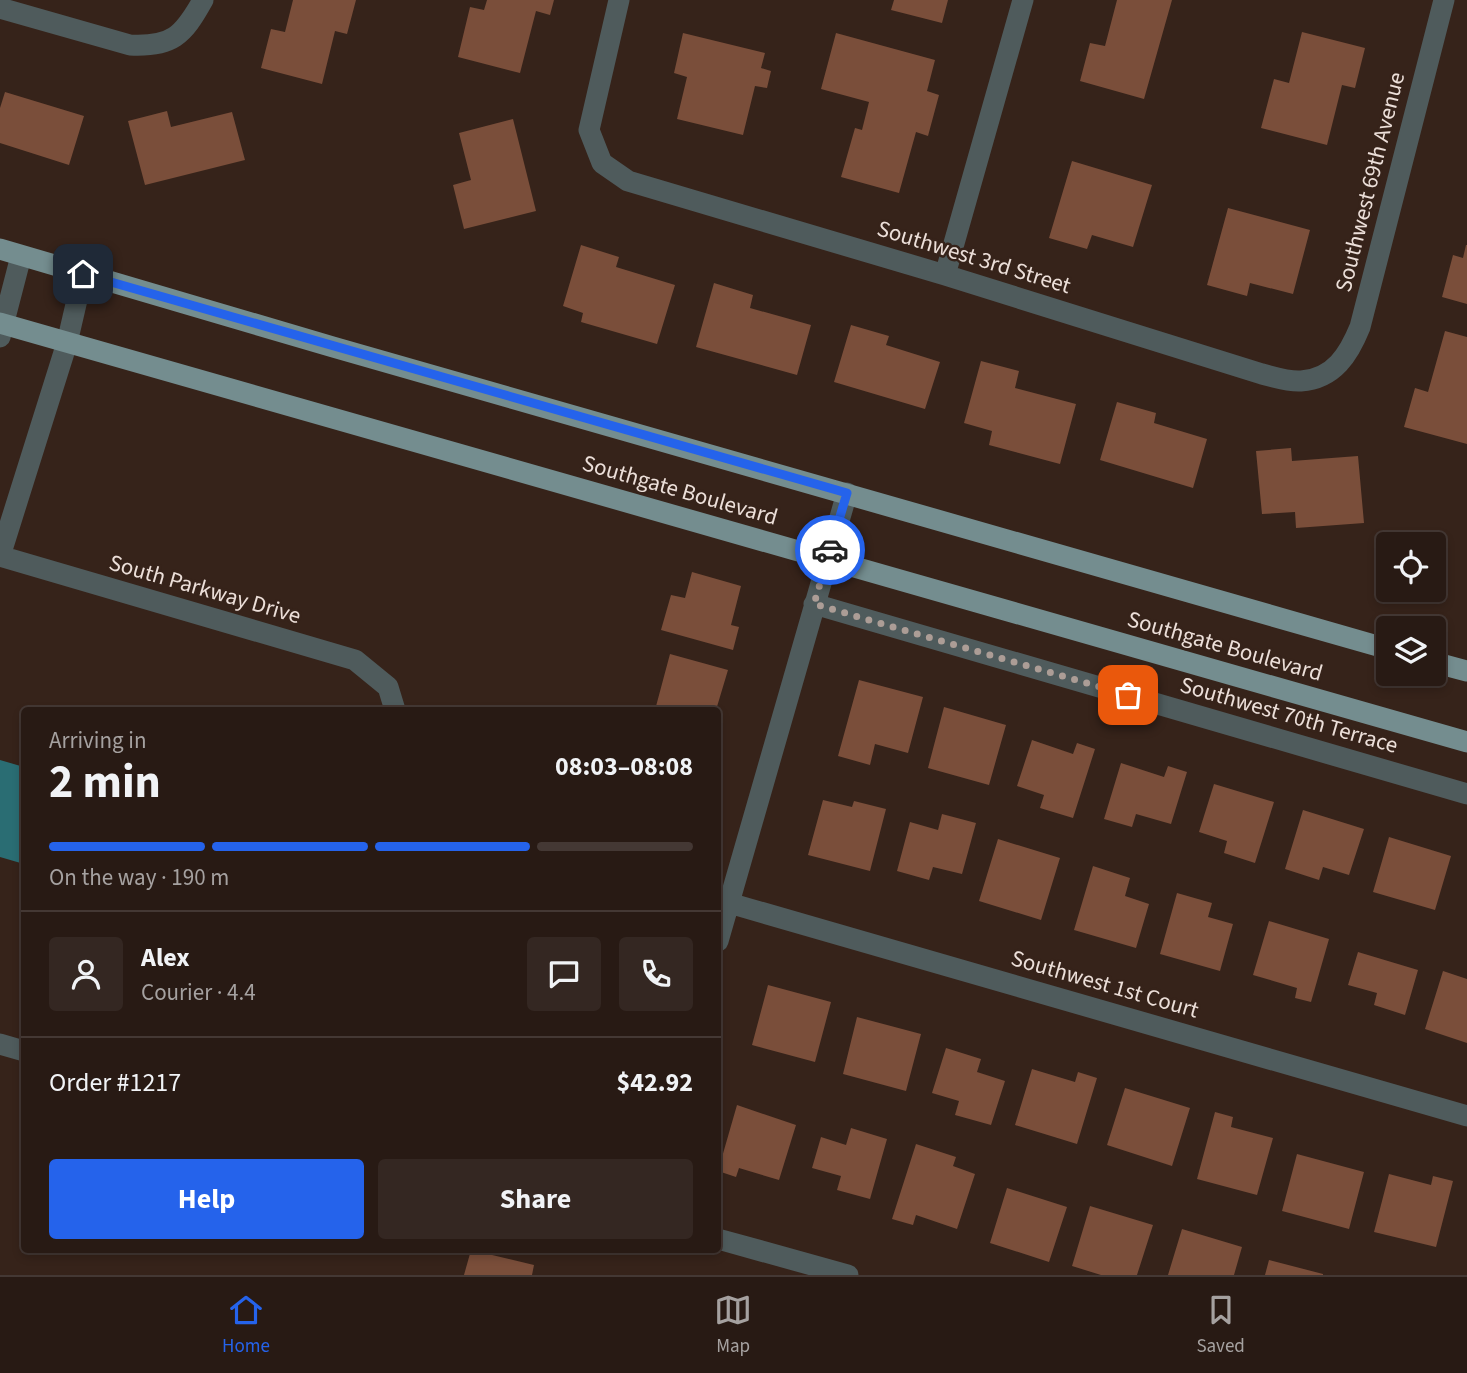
<!DOCTYPE html>
<html lang="en">
<head>
<meta charset="utf-8">
<style>
  :root { --surface:#281a14; --page:#342722; --text:#f1f3f6; --muted:#a5a1a0; --line:#443834; --accent:#2563eb }
  body { margin:0; font-family:"Source Sans 3",sans-serif; background:var(--page); color:var(--text); height:100vh; display:flex; flex-direction:column; font-size:26px; white-space:nowrap }
  * { box-sizing:border-box; margin:0 }
  p { font-size:23px; color:var(--muted) }
  .icon { flex:none; width:38px; height:38px; fill:none; stroke:currentColor; stroke-width:2; stroke-linecap:round; stroke-linejoin:round }
  .map { position:relative; flex:1; overflow:hidden }
  .sheet { position:absolute; left:21px; top:707px; width:700px; height:546px; display:flex; flex-direction:column; background:var(--surface); border-radius:7px; box-shadow:0 4px 10px #0003,0 0 0 2px var(--line) }
  .sheet>* { flex:none }
  .tools { position:absolute; left:1376px; top:532px; display:grid; gap:14px }
  .tools a { display:grid; place-items:center; width:70px; height:70px; border-radius:7px; background:var(--surface); box-shadow:0 4px 10px #0003,0 0 0 2px var(--line); font-size:35px }
  .pin { position:absolute; display:grid; place-items:center; width:60px; height:60px; color:#fff; margin:-30px; border-radius:14px; box-shadow:0 4px 10px #0006 }
  .courier { position:absolute; display:grid; place-items:center; width:70px; height:70px; margin:-35px; border:5px solid #2563eb; border-radius:50%; background:#fff; color:#222; box-shadow:0 2px 9px #0007 }
  .head em { font-style:normal; font-weight:700 }
  .head div { display:flex; flex-direction:column-reverse }
  .head { display:flex; align-items:center; justify-content:space-between; height:119px; padding:0 28px }
  h1 { font-size:46px; font-weight:700; line-height:52px }
  .bar { display:grid; grid-template-columns:repeat(4,1fr); gap:10px 7px; align-content:center; height:84px; padding:0 28px }
  .bar i { height:9px; border-radius:5px; background:var(--line) }
  .bar .active { background:var(--accent) }
  .bar p { grid-column:span 4 }
  .line { display:flex; align-items:center; gap:18px; padding:0 28px; border-top:2px solid var(--line) }
  .line div { flex:1 }
  .round { display:grid; place-items:center; flex:none; width:74px; height:74px; border-radius:7px; background:var(--page) }
  .cta { display:flex; gap:14px; margin-top:auto; padding:14px 28px }
  .cta a { flex:1; height:80px; border-radius:7px; background:var(--accent); color:#fff; font-size:28px; font-weight:700; line-height:80px; text-align:center }
  .cta a+a { background:var(--page); color:var(--text) }
  .tabs { display:flex; justify-content:space-around; align-items:center; height:98px; border-top:2px solid var(--line); background:var(--surface); font-size:19px; color:var(--muted) }
  .tabs a { display:grid; justify-items:center; gap:4px }
  .tabs .active { color:var(--accent) }
  .map>svg:first-child { display:block }
</style>
</head>
<body>
<div class="map">
<svg width="1467" height="1275" viewBox="0 0 1467 1275">
  <rect width="100%" height="100%" fill="#36231a"/>
  <path fill="#2a6d73" d="M0,760L24,767V864L0,857Z"/>
  <path fill="#7a4e3a" d="M293,0H356L347,34L335,31L322,84L261,68L271,29L285,32Z
    M487,0H554L550,15L536,11L520,73L458,57L470,7L484,10Z
    M894,0H948L942,23L891,10Z
    M1117,0H1172L1144,99L1080,81L1090,43L1105,46Z
    M1302,32L1365,48L1355,88L1342,85L1327,145L1261,128L1274,79L1289,83Z
    M683,33L765,53L761,68L771,71L767,88L755,86L743,135L677,119L687,77L674,73Z
    M836,33L935,60L927,91L939,95L928,136L916,132L899,193L841,177L855,128L862,130L869,102L821,89Z
    M5,92L84,116L69,165L0,143V108Z
    M167,111L171,127L232,112L245,160L145,185L128,121Z
    M513,119L536,211L464,229L453,185L471,180L459,133Z
    M1072,161L1152,185L1133,247L1092,235L1087,249L1049,238Z
    M1228,208L1310,230L1293,294L1250,283L1247,296L1207,285Z
    M581,245L619,257L616,267L675,285L657,344L581,322L583,313L563,306Z
    M1466,245H1467V304L1442,297L1453,255L1463,258Z
    M714,283L753,295L750,308L811,325L797,375L696,347Z
    M851,325L889,336L886,345L940,362L925,409L834,382Z
    M1445,331L1467,337V444L1404,427L1415,388L1428,392Z
    M981,361L1019,371L1015,388L1076,404L1060,464L989,445L992,431L964,423Z
    M1117,402L1156,413L1154,423L1207,439L1193,488L1100,460Z
    M1291,448L1292,461L1358,456L1364,523L1296,528L1295,512L1262,514L1256,451Z
    M692,572L741,586L731,625L739,627L733,650L661,630L671,595L685,598Z
    M670,654L728,670L716,710H655Z
    M859,680L923,697L908,753L875,744L870,765L838,756Z
    M944,707L1006,725L989,785L928,768Z
    M1032,740L1073,754L1077,743L1095,749L1073,818L1040,808L1044,795L1017,786Z
    M1121,763L1164,777L1168,766L1187,772L1171,824L1136,814L1132,827L1104,819Z
    M1214,784L1274,802L1255,863L1224,853L1227,841L1199,832Z
    M823,800L852,807L854,801L886,809L870,871L808,855Z
    M1303,810L1364,829L1349,875L1323,867L1319,880L1285,869Z
    M942,814L976,823L962,874L933,867L929,880L897,871L910,822L938,830Z
    M1389,837L1451,856L1435,910L1373,892Z
    M998,839L1060,858L1041,920L979,901Z
    M1093,866L1130,878L1125,896L1149,904L1136,948L1074,930Z
    M1177,893L1212,903L1208,917L1233,924L1220,971L1160,954Z
    M1269,921L1329,939L1311,1002L1295,998L1297,988L1253,975Z
    M1358,952L1418,970L1405,1015L1374,1005L1377,993L1348,985Z
    M1443,971L1467,979V1043L1425,1029Z
    M768,985L831,1002L815,1062L752,1045Z
    M857,1017L921,1034L906,1091L843,1074Z
    M946,1048L981,1059L977,1072L1005,1081L991,1125L955,1115L959,1101L932,1093Z
    M1032,1069L1075,1082L1078,1072L1097,1078L1077,1144L1015,1125Z
    M1125,1088L1190,1108L1172,1166L1107,1145Z
    M737,1105L796,1125L779,1180L739,1168L736,1177L718,1171Z
    M1215,1112L1233,1117L1231,1127L1273,1138L1257,1195L1197,1179Z
    M851,1128L887,1139L870,1199L837,1190L841,1176L812,1168L821,1137L846,1145Z
    M916,1144L956,1157L953,1166L975,1174L957,1229L916,1215L913,1225L892,1219Z
    M1297,1154L1364,1172L1349,1229L1282,1211Z
    M1389,1174L1431,1185L1433,1176L1453,1181L1436,1247L1374,1232Z
    M1007,1188L1067,1207L1049,1262L990,1243Z
    M1090,1206L1153,1225L1137,1275H1101L1072,1266Z
    M1182,1229L1242,1247L1234,1275H1168Z
    M471,1250L534,1265L532,1275H464Z
    M1269,1260L1323,1274V1275H1265Z"/>
  <g fill="none" stroke-linecap="round" stroke-linejoin="round">
    <path stroke="#4f5b5c" stroke-width="21" d="M619,0L589,130L602,163L628,181L945,275L1262,374C1274,377 1289,382 1301,381C1334,379 1349,354 1360,327L1444,0
      M0,8L130,45C172,47 183,36 203,0
      M945,275L1023,0
      M0,337L21,256
      M0,556L355,660L388,687L395,710
      M0,556L67,343L83,274
      M814,604L1467,794
      M729,903L1467,1116
      M718,941L847,493
      M0,1044L24,1051
      M718,1239L848,1275"/>
    <path stroke="#748d8f" stroke-width="21" d="M0,249L333,347L1388,649
      M0,323L1467,742
      M1433,662L1467,671"/>
  </g>
  <g fill="none" stroke-linecap="round" stroke-linejoin="round">
    <path stroke="#ac9d96" stroke-width="7" stroke-dasharray="0 12.6" d="M830,550L814,604L1128,695"/>
    <path stroke="#2563eb" stroke-width="9" d="M83,274L847,493L830,550"/>
  </g>
  <g text-anchor="middle" dominant-baseline="central" stroke-width="5" stroke-linejoin="round" paint-order="stroke">
    <g font-size="23" fill="#ecdfd9" stroke="#36231a">
      <text transform="translate(1370 182) rotate(-76)">Southwest 69th Avenue</text>
      <text transform="translate(974 257) rotate(17)">Southwest 3rd Street</text>
      <text transform="translate(680 490) rotate(16)">Southgate Boulevard</text>
      <text transform="translate(205 589) rotate(16)">South Parkway Drive</text>
      <text transform="translate(1225 646) rotate(16)">Southgate Boulevard</text>
      <text transform="translate(1289 715) rotate(16)">Southwest 70th Terrace</text>
      <text transform="translate(1105 984) rotate(16)">Southwest 1st Court</text>
    </g>
  </g>
</svg>
<div class="tools">
<a><svg class="icon" aria-label="locate" viewBox="0 0 24 24"><circle cx="12" cy="12" r="6"/><path d="M12 2v4M12 18v4M2 12h4M18 12h4"/></svg></a>
<a><svg class="icon" aria-label="layers" viewBox="0 0 24 24"><path d="M12 4l9 5-9 5-9-5zM3 14l9 5 9-5"/></svg></a>
</div>
<div class="pin" style="left:1128px;top:695px;background:#ea580c"><svg class="icon" aria-label="bag" viewBox="0 0 24 24"><path d="M5 8h14l-1 12H6zM9 8a3 3 0 0 1 6 0"/></svg></div>
<div class="pin" style="left:83px;top:274px;background:#1f2937"><svg class="icon" aria-label="home" viewBox="0 0 24 24"><path d="M3 11l9-7 9 7M6 9v11h12V9"/></svg></div>
<div class="courier" style="left:830px;top:550px"><svg class="icon" aria-label="car" viewBox="0 0 24 24"><path d="M5 17H2v-5l4-1 3-4h7l3 4 3 1v5h-3M9 17h6M6 11h13"/><circle cx="7" cy="17" r="2"/><circle cx="17" cy="17" r="2"/></svg></div>
<section class="sheet">
<div class="head"><div><h1>2 min</h1><p>Arriving in</p></div><em>08:03–08:08</em></div>
<div class="bar"><i class="active"></i><i class="active"></i><i class="active"></i><i></i><p>On the way · 190 m</p></div>
<div class="line" style="height:126px"><a class="round"><svg class="icon" aria-label="person" viewBox="0 0 24 24"><circle cx="12" cy="8" r="4"/><path d="M4 21q1-7 8-7t8 7"/></svg></a><div><b>Alex</b><p>Courier · 4.4</p></div><a class="round"><svg class="icon" aria-label="chat" viewBox="0 0 24 24"><path d="M4 5h16v11H9l-5 4z"/></svg></a><a class="round"><svg class="icon" aria-label="phone" viewBox="0 0 24 24"><path d="M5 4h4l2 5-3 2q2 4 5 5l2-3 5 2v4C11 20 4 13 5 4z"/></svg></a></div>
<div class="line" style="height:91px"><div>Order #1217</div><b>$42.92</b></div>
<div class="cta"><a>Help</a><a>Share</a></div>
</section>
</div>
<nav class="tabs">
<a class="active"><svg class="icon" aria-label="home" viewBox="0 0 24 24"><path d="M3 11l9-7 9 7M6 9v11h12V9"/></svg>Home</a>
<a><svg class="icon" aria-label="map" viewBox="0 0 24 24"><path d="M3 6l6-2 6 2 6-2v14l-6 2-6-2-6 2zM9 4v14M15 6v14"/></svg>Map</a>
<a><svg class="icon" aria-label="saved" viewBox="0 0 24 24"><path d="M7 4h10v16l-5-4-5 4z"/></svg>Saved</a>
</nav>
</body>
</html>
